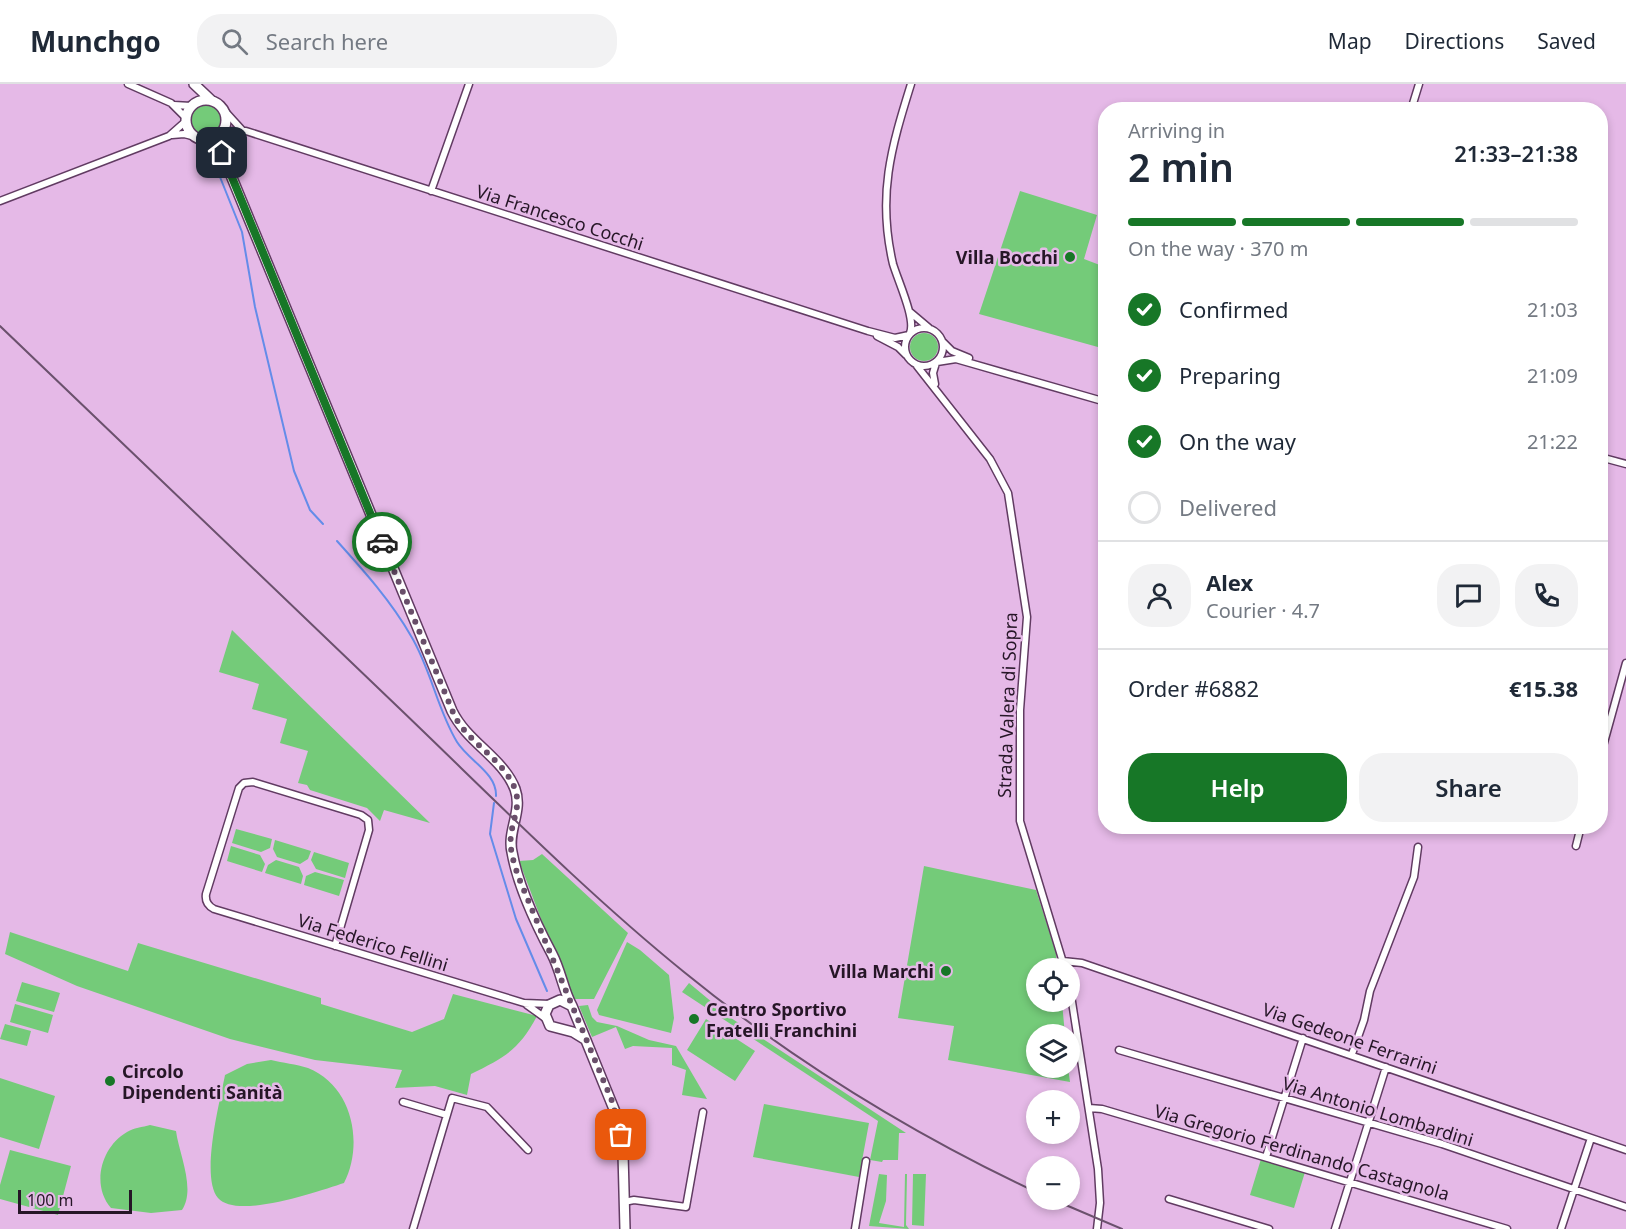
<!DOCTYPE html>
<html lang="en">
<head>
<meta charset="utf-8">
<style>
  :root { --surface:#fff; --page:#f2f2f3; --text:#1f2937; --muted:#747a83; --line:#e0e1e3; --accent:#177727 }
  body { margin:0; font-family:"Noto Sans",sans-serif; background:var(--page); color:var(--text); height:100vh; display:flex; flex-direction:column; font-size:22px; white-space:nowrap }
  * { box-sizing:border-box; margin:0 }
  p { font-size:20px; color:var(--muted) }
  .icon { flex:none; width:33px; height:33px; fill:none; stroke:currentColor; stroke-width:2; stroke-linecap:round; stroke-linejoin:round }
  .map { position:relative; flex:1; overflow:hidden }
  .details { position:absolute; left:1098px; top:18px; width:510px; height:732px; display:flex; flex-direction:column; background:var(--surface); border-radius:24px; box-shadow:0 3px 9px #0003 }
  .details>* { flex:none }
  .buttons { position:absolute; left:1026px; top:874px; display:grid; gap:12px }
  .buttons a { display:grid; place-items:center; width:54px; height:54px; border-radius:50%; background:var(--surface); box-shadow:0 3px 9px #0003; font-size:30px }
  .scale { position:absolute; left:18px; bottom:15px; width:114px; box-sizing:border-box; padding-left:6px; border:3px solid #261627; border-top:0; font-size:16px; line-height:21px; white-space:nowrap; color:#261627; -webkit-text-stroke:4px #e5b9e7; paint-order:stroke }
  .pin { position:absolute; display:grid; place-items:center; width:51px; height:51px; color:#fff; margin:-26px; border-radius:12px; box-shadow:0 3px 9px #0006 }
  .courier { position:absolute; display:grid; place-items:center; width:60px; height:60px; margin:-30px; border:4px solid #177727; border-radius:50%; background:#fff; color:#222; box-shadow:0 2px 8px #0007 }
  .summary em { font-style:normal; font-weight:600 }
  .summary div { display:flex; flex-direction:column-reverse }
  .summary { display:flex; align-items:center; justify-content:space-between; height:102px; padding:0 30px }
  h1 { font-size:39px; font-weight:600; line-height:45px }
  .bar { display:grid; grid-template-columns:repeat(4,1fr); gap:9px 6px; align-content:center; height:72px; padding:0 30px }
  .bar i { height:8px; border-radius:4px; background:var(--line) }
  .bar .active { background:var(--accent) }
  .bar p { grid-column:span 4 }
  .line { display:flex; align-items:center; gap:15px; padding:0 30px; border-top:2px solid var(--line) }
  .line div { flex:1 }
  .round { display:grid; place-items:center; flex:none; width:63px; height:63px; border-radius:24px; background:var(--page) }
  ol { padding:0 30px; list-style:none }
  li { display:flex; align-items:center; gap:18px; height:66px }
  li p { margin-inline-start:auto }
  li .icon { padding:6px; border-radius:50%; background:var(--accent); color:#fff; stroke-width:4 }
  li:last-child { color:var(--muted) }
  li i { width:33px; height:33px; border:3px solid var(--line); border-radius:50% }
  .cta { display:flex; gap:12px; margin-top:auto; padding:12px 30px }
  .cta a { flex:1; height:69px; border-radius:24px; background:var(--accent); color:#fff; font-size:24px; font-weight:600; line-height:69px; text-align:center }
  .cta a+a { background:var(--page); color:var(--text) }
  header { display:flex; align-items:center; gap:36px; box-sizing:border-box; height:84px; padding:0 30px; background:var(--surface); border-bottom:2px solid var(--line) }
  header strong { font-size:28px }
  nav { display:flex; gap:33px; margin-inline-start:auto; font-size:21px }
  .search { width:420px; height:54px; background:var(--page); display:flex; align-items:center; gap:15px; box-sizing:border-box; padding:0 21px; border-radius:24px; color:var(--muted); font-size:22px }
  .map>svg:first-child { display:block }
</style>
</head>
<body>
<header>
<strong>Munchgo</strong>
<div class="search"><svg class="icon" aria-label="search" viewBox="0 0 24 24"><circle cx="10" cy="10" r="6"/><path d="M15 15l6 6"/></svg>Search here</div>
<nav><a>Map</a><a>Directions</a><a>Saved</a></nav>
</header>
<div class="map">
<svg width="1626" height="1145" viewBox="0 0 1626 1145">
  <rect width="100%" height="100%" fill="#e5b9e7"/>
  <path fill="#74cb79" d="M191 36a15 15 0 1 1 30 0a15 15 0 1 1-30 0Z
    M1020,107L1097,131L1084,175L1105,183V265L979,230Z
    M910 263a14 14 0 1 1 28 0a14 14 0 1 1-28 0Z
    M232,546L430,739L384,726L380,737L367,724L310,706L307,701L298,699L308,667L280,659L287,635L252,625L259,600L219,588Z
    M236,745L272,755L270,764L261,768L232,759Z
    M275,756L311,767L308,775L300,780L277,773L273,765Z
    M231,762L260,771L265,780L262,788L227,777Z
    M314,768L349,779L345,794L316,785L311,776Z
    M542,770L628,849L594,915H574L568,906L519,777L533,776Z
    M276,776L299,783L303,792L301,800L265,789L268,781Z
    M924,782L1036,806L1056,869L1057,885H1036V918H1062L1065,951H1036V984H1068L1070,998L948,976L954,942L898,934Z
    M315,788L344,796L339,812L304,801L306,792Z
    M10,848L128,887L138,859L321,914V920L412,948L444,935L453,910L537,932C519,966 505,973 471,990L467,1011L435,1002L395,1004L402,986L315,976L230,955L77,902L5,870Z
    M627,858L640,866L669,891L674,934L671,949L599,931L597,926Z
    M22,898L60,909L54,928L16,917Z
    M689,899L731,934L906,1049H899L898,1076H883L882,1078L870,1076L878,1037L682,908Z
    M15,920L53,931L48,949L10,938Z
    M588,921L592,933L597,938L617,942L649,956L676,962L707,1015L682,1011L686,986L672,981V964L633,962L625,965L616,943L592,953L579,922Z
    M706,935L755,967L735,997L687,966Z
    M5,940L31,947L27,962L0,955Z
    M271,976C283,979 296,980 308,984C353,1002 364,1060 344,1099C319,1107 237,1136 218,1114C200,1093 220,1017 225,991L247,980Z
    M0,994L55,1012L39,1065L0,1053Z
    M764,1020L869,1039L859,1093L753,1073Z
    M150,1041L176,1047C179,1070 196,1105 182,1126L151,1129L111,1124C91,1101 101,1063 127,1048C133,1044 143,1043 150,1041Z
    M10,1066L71,1082L58,1131L0,1115V1101Z
    M1261,1075L1305,1088L1294,1124L1250,1111Z
    M879,1090L887,1091L886,1117L879,1139L904,1143L905,1090H907L906,1141L909,1145L869,1142Z
    M913,1090H926L924,1142L912,1141Z"/>
  <g fill="none" stroke-linecap="round" stroke-linejoin="round">
    <path stroke="#648ce9" stroke-width="2" d="M212,73L242,148L255,223L294,387L310,426L323,440
      M337,457C364,487 391,517 411,552C431,585 437,625 457,658C469,677 497,689 496,712
      M494,719L490,750L516,835L547,907"/>
    <g stroke="#613b62" stroke-width="9">
      <path id="street" d="M128,0L171,19L186,34
        M174,21L191,22
        M223,25L242,46
        M1411,26L1419,0
        M223,47H246L868,247L895,254L909,251
        M172,51L184,50L196,53
        M431,107L469,0
        M0,117L169,52L186,37
        M910,228L929,244
        M905 263a19 19 0 1 1 38 0a19 19 0 1 1-38 0Z
        M910,249C916,235 898,197 893,180C877,112 891,64 911,0
        M877,252L898,263L906,271
        M943,258L952,267L969,274
        M937,278L956,275L1106,318
        M917,282L990,375L1008,409L1027,533L1020,626V737L1065,885
        M935,300L933,289L936,279
        M1600,373L1626,380
        M1600,673L1626,579
        M1576,762L1581,742
        M335,862L369,746L368,736L361,731L253,698L244,699L239,704L206,810C205,817 208,822 214,825L524,919L550,920
        M1063,877L1082,879L1626,1066
        M1070,905L1098,1085L1100,1119L1097,1145
        M527,921L545,934
        M1119,966L1442,1060L1626,1123
        M1352,970L1364,936L1370,907L1414,793L1418,763
        M403,1018L447,1031
        M1089,1024L1102,1025L1507,1145
        M1266,1073L1303,954
        M1169,1115L1269,1145
        M624,1118L634,1116L686,1123L703,1028
        M413,1145L452,1014L487,1023L528,1066
        M855,1145L866,1077
        M1335,1145L1386,983
        M1561,1145L1591,1054"/>
    </g>
    <g stroke="#613b62" stroke-width="12">
      <path id="secondary" d="M194,0L211,16
        M186 36a20 20 0 1 1 40 0a20 20 0 1 1-40 0Z
        M220,50L223,72L452,627C467,658 503,674 515,705C523,727 507,747 512,768C518,803 536,840 552,870C561,887 563,906 572,922
        M586,956L573,948L550,942L545,930L549,921L560,916L572,922L618,1035L623,1069L625,1145"/>
    </g>
    <use href="#street" stroke="#fff" stroke-width="6"/>
    <use href="#secondary" stroke="#fff" stroke-width="9"/>
    <path stroke="#6b516d" stroke-width="2" d="M0,242C133,370 266,497 399,624C493,714 584,807 684,888C792,976 911,1049 1036,1108
      M1054,1116L1122,1145"/>
  </g>
  <g fill="none" stroke-linecap="round" stroke-linejoin="round">
    <path stroke="#694f6a" stroke-width="6" stroke-dasharray="0 10.8" d="M382,458L455,633C470,660 504,676 515,705C521,722 513,734 511,751C509,765 514,779 518,792L612,1017L621,1051"/>
    <path stroke="#177727" stroke-width="8" d="M222,69L382,458"/>
  </g>
  <g fill="#177727" stroke="#e5b9e7" stroke-width="2">
    <circle cx="1070" cy="173" r="6"/>
    <circle cx="946" cy="887" r="6"/>
    <circle cx="694" cy="935" r="6"/>
    <circle cx="110" cy="997" r="6"/>
  </g>
  <g text-anchor="middle" dominant-baseline="central" stroke-width="5" stroke-linejoin="round" paint-order="stroke">
    <g font-size="18" fill="#261627" stroke="#e5b9e7">
      <text transform="translate(560 133) rotate(18)">Via Francesco Cocchi</text>
      <text transform="translate(1007 621) rotate(-88)">Strada Valera di Sopra</text>
      <text transform="translate(373 858) rotate(17)">Via Federico Fellini</text>
      <text transform="translate(1350 954) rotate(19)">Via Gedeone Ferrarini</text>
      <text transform="translate(1378 1027) rotate(17)">Via Antonio Lombardini</text>
      <text transform="translate(1302 1068) rotate(16)">Via Gregorio Ferdinando Castagnola</text>
    </g>
    <g font-size="18" font-weight="bold" fill="#261627" stroke="#e5b9e7" text-anchor="end">
      <text x="1058" y="173">Villa Bocchi</text>
      <text x="934" y="887">Villa Marchi</text>
      <text x="706" y="925" text-anchor="start">Centro Sportivo<tspan x="706" dy="21">Fratelli Franchini</tspan></text>
      <text x="122" y="987" text-anchor="start">Circolo<tspan x="122" dy="21">Dipendenti Sanità</tspan></text>
    </g>
  </g>
</svg>
<div class="buttons">
<a><svg class="icon" aria-label="locate" viewBox="0 0 24 24"><circle cx="12" cy="12" r="6"/><path d="M12 2v4M12 18v4M2 12h4M18 12h4"/></svg></a>
<a><svg class="icon" aria-label="layers" viewBox="0 0 24 24"><path d="M12 4l9 5-9 5-9-5zM3 14l9 5 9-5"/></svg></a>
<a>+</a>
<a>−</a>
</div>
<div class="scale">100 m</div>
<div class="pin" style="left:621px;top:1051px;background:#ea580c"><svg class="icon" aria-label="bag" viewBox="0 0 24 24"><path d="M5 8h14l-1 12H6zM9 8a3 3 0 0 1 6 0"/></svg></div>
<div class="pin" style="left:222px;top:69px;background:#1f2937"><svg class="icon" aria-label="home" viewBox="0 0 24 24"><path d="M3 11l9-7 9 7M6 9v11h12V9"/></svg></div>
<div class="courier" style="left:382px;top:458px"><svg class="icon" aria-label="car" viewBox="0 0 24 24"><path d="M5 17H2v-5l4-1 3-4h7l3 4 3 1v5h-3M9 17h6M6 11h13"/><circle cx="7" cy="17" r="2"/><circle cx="17" cy="17" r="2"/></svg></div>
<section class="details">
<div class="summary"><div><h1>2 min</h1><p>Arriving in</p></div><em>21:33–21:38</em></div>
<div class="bar"><i class="active"></i><i class="active"></i><i class="active"></i><i></i><p>On the way · 370 m</p></div>
<ol>
<li><svg class="icon" aria-label="check" viewBox="0 0 24 24"><path d="M5 12l5 5 9-10"/></svg>Confirmed<p>21:03</p></li>
<li><svg class="icon" aria-label="check" viewBox="0 0 24 24"><path d="M5 12l5 5 9-10"/></svg>Preparing<p>21:09</p></li>
<li><svg class="icon" aria-label="check" viewBox="0 0 24 24"><path d="M5 12l5 5 9-10"/></svg>On the way<p>21:22</p></li>
<li><i></i>Delivered</li>
</ol>
<div class="line" style="height:108px"><a class="round"><svg class="icon" aria-label="person" viewBox="0 0 24 24"><circle cx="12" cy="8" r="4"/><path d="M4 21q1-7 8-7t8 7"/></svg></a><div><b>Alex</b><p>Courier · 4.7</p></div><a class="round"><svg class="icon" aria-label="chat" viewBox="0 0 24 24"><path d="M4 5h16v11H9l-5 4z"/></svg></a><a class="round"><svg class="icon" aria-label="phone" viewBox="0 0 24 24"><path d="M5 4h4l2 5-3 2q2 4 5 5l2-3 5 2v4C11 20 4 13 5 4z"/></svg></a></div>
<div class="line" style="height:78px"><div>Order #6882</div><b>€15.38</b></div>
<div class="cta"><a>Help</a><a>Share</a></div>
</section>
</div>
</body>
</html>
